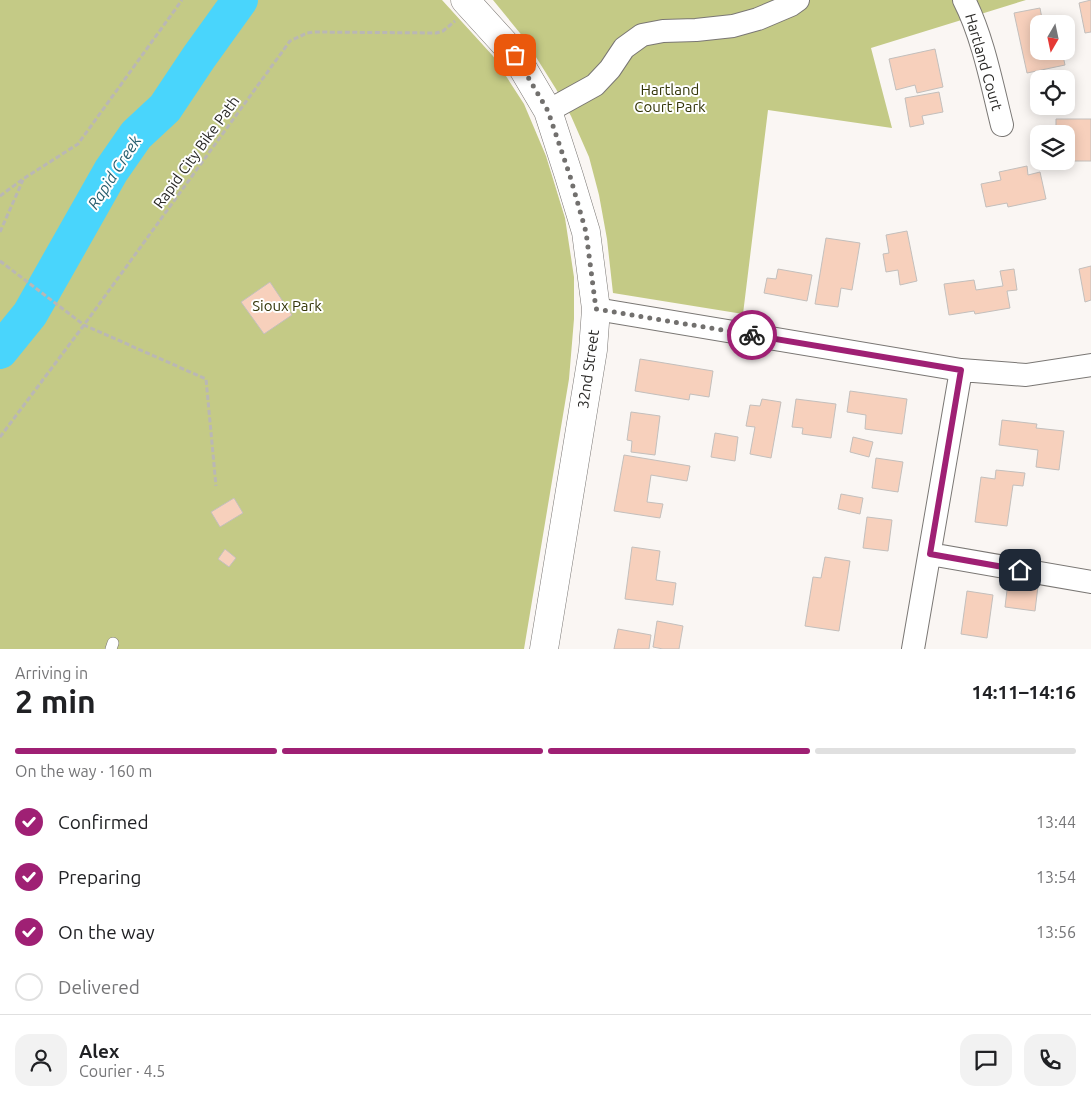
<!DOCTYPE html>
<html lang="en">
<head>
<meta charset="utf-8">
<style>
  :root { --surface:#fff; --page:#f2f2f2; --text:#202124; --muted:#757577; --line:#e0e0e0; --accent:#9f2074 }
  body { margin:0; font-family:Ubuntu,sans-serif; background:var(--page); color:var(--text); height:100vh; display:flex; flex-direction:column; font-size:19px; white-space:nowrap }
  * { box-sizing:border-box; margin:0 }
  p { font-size:16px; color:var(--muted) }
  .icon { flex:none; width:28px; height:28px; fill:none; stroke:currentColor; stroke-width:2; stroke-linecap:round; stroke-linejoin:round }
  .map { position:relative; height:649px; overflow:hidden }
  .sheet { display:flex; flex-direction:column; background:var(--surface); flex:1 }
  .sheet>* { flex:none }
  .needle { width:32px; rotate:189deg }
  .fabs { position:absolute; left:1030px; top:15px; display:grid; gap:10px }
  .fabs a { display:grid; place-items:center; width:45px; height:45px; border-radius:10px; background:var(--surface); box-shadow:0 2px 12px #0003; font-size:25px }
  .pin { position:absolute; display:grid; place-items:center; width:42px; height:42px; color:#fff; margin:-21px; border-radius:10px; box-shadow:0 2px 8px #0006 }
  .courier { position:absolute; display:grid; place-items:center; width:50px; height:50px; margin:-25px; border:4px solid #9f2074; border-radius:50%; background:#fff; color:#222; box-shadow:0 1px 6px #0007 }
  .overview em { font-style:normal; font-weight:600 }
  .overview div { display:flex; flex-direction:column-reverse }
  .overview { display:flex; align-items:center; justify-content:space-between; height:85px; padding:0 15px }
  h1 { font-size:32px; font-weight:600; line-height:38px }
  .bar { display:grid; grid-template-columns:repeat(4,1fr); gap:8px 5px; align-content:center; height:60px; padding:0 15px }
  .bar i { height:6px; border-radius:4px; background:var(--line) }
  .bar .current { background:var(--accent) }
  .bar p { grid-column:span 4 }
  .line { display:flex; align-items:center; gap:12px; padding:0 15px; border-top:1px solid var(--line) }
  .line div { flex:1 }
  .round { display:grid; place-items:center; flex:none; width:52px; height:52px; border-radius:15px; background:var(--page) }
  ol { padding:0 15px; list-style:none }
  li { display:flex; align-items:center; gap:15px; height:55px }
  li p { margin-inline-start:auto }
  li .icon { padding:5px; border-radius:50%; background:var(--accent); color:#fff; stroke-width:4 }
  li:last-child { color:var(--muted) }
  li i { width:28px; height:28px; border:2px solid var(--line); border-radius:50% }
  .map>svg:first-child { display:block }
</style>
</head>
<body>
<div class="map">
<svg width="1091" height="649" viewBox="0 0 1091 649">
  <rect width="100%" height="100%" fill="#faf6f3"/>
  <path fill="#c4ca86" d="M0,0H442L493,56L524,104L546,156L565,218L574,277V319L569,379L524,649H0Z
    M493,0H1026L871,48L892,128L768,110L743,314L613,293L607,239L599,195L589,157L571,116L556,89L524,38Z"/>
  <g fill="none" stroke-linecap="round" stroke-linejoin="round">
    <path stroke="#49d5fc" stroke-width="36" d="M0,351L30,314L111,171L136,135L165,108L199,57L240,0"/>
  </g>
  <path fill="#f7d0bc" stroke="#c3bfbc" d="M1091,0V32L1085,33L1079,3Z
    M1040,8L1043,24H1039V51H1062L1065,65L1027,73L1014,13Z
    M935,49L943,87L917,93L915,85L896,90L889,59Z
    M939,92L943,112L922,116L924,124L910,127L905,98Z
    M1056,119H1091V161H1069V140H1066V134H1056Z
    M1027,166L1028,175L1040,172L1046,199L1008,207L1007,203L986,207L981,184L1001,180L999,172Z
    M907,231L917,281L900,285L898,270L886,272L883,254L889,253L886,235Z
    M826,238L860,243L852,290L841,288L838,307L815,304Z
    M1091,266V300L1085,302L1079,269Z
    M778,269L812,275L807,301L764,293L767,278L776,279Z
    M1014,269L1017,290L1007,291L1010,308L975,314L974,311L949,315L944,284L974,280L976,290L1003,286L1000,271Z
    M270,282L292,315L264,334L241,302Z
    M640,359L713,371L709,397L690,394L689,400L635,391Z
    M850,391L907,399L902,434L865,429L866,415L847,412Z
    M762,399L781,402L771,458L750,454L755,427L746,426L750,405L760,406Z
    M796,399L836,404L831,438L802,434L803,428L792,427Z
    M631,412L660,416L655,455L631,452L632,441L627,440Z
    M1002,420L1037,424L1036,428L1064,431L1059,470L1036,467L1038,450L999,445Z
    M715,433L738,437L735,461L711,457Z
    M853,437L873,442L869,457L850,452Z
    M624,455L690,466L687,481L651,475L647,502L663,504L660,518L614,511Z
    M876,458L903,462L898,492L872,488Z
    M996,470L1025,473L1023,486L1013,485L1007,526L975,522L981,477L995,479Z
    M841,494L863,498L860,514L838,509Z
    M234,498L243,513L220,527L211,512Z
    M867,517L892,520L888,551L863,548Z
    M632,547L660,551L656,580L676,583L673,605L625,599Z
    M225,549L236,558L229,567L218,559Z
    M825,557L850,561L839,631L805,626L813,577L821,578Z
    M1008,582L1038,586L1035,611L1005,607Z
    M967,591L993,595L987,638L961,634Z
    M657,621L683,626L679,649H663L653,647Z
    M618,629L651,635L649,649H614Z"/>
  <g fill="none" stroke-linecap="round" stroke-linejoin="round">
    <g stroke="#7a7774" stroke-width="12">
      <path id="service" d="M111,649L113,643"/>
    </g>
    <g stroke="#7a7774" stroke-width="24">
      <path id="minor" d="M964,0C983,37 992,85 1002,125
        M548,111L595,85L610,69L624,48L642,35L663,31L696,30L733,26L758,19L791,5L798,0
        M596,309L961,370L1026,375L1091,365
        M930,554L1091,582
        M913,649L961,370"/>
    </g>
    <g stroke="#7a7774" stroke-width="29">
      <path id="tertiary" d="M465,0L515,55L548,111L569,176L586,232L596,309L593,350L544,649"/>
    </g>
    <path stroke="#bab7b5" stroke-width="3" stroke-dasharray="5 2.5" stroke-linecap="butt" d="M0,196L23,179L78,144L182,0
      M0,232L23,180
      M0,261L84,325L206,379L216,486
      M0,437L84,325L290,41L307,33L314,32L436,33L443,31L455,21"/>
    <use href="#service" stroke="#fff" stroke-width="11"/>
    <use href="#minor" stroke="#fff" stroke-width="22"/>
    <use href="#tertiary" stroke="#fff" stroke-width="28"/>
  </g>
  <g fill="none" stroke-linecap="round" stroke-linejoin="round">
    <path stroke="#72706e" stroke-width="5" stroke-dasharray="0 9" d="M515,55L548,111L570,176L586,232L596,309L752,335"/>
    <path stroke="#9f2074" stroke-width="6" d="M752,335L961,370L930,554L1020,570"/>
  </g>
  <g text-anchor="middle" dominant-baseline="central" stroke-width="4" stroke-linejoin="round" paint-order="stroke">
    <g font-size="15" fill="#292826" stroke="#fff">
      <text transform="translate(984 62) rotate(74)">Hartland Court</text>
      <text transform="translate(196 152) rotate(-54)">Rapid City Bike Path</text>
      <text transform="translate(588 369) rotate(-82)">32nd Street</text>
    </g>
    <g font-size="15" fill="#333508" stroke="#fff">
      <text x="670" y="89">Hartland<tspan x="670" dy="17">Court Park</tspan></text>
      <text x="287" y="305">Sioux Park</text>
    </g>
    <g font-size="16" font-style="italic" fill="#296071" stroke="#fff">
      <text transform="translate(114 172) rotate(-57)">Rapid Creek</text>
    </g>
  </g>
</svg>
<div class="fabs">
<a><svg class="needle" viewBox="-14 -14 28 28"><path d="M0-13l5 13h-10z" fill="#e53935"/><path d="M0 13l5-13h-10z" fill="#757577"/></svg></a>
<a><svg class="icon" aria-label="locate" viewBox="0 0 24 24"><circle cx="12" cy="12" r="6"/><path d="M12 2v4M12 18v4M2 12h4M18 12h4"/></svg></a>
<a><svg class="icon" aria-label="layers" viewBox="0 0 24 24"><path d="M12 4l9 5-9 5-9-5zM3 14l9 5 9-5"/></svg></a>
</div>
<div class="pin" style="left:515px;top:55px;background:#ea580c"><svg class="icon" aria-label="bag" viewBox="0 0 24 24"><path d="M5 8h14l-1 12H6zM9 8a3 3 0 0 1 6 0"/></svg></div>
<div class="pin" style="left:1020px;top:570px;background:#1f2937"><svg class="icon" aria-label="home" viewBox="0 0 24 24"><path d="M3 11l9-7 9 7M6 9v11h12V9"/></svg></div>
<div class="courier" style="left:752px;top:335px"><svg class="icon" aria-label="bike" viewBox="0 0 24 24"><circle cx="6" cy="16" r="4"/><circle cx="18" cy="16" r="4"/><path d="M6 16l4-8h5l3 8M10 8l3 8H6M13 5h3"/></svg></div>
</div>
<section class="sheet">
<div class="overview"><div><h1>2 min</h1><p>Arriving in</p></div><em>14:11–14:16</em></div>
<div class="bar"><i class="current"></i><i class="current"></i><i class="current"></i><i></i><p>On the way · 160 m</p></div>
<ol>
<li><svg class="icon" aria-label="check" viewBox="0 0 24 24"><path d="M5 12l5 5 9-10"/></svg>Confirmed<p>13:44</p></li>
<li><svg class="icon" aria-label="check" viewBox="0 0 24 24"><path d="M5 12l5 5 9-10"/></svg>Preparing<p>13:54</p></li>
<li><svg class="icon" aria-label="check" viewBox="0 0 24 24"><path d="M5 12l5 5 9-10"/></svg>On the way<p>13:56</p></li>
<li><i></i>Delivered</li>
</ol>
<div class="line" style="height:90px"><a class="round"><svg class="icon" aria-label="person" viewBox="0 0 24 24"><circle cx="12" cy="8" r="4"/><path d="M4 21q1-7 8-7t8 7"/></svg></a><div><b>Alex</b><p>Courier · 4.5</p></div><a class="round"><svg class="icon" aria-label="chat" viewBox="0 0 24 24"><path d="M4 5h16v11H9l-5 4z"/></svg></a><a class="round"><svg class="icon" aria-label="phone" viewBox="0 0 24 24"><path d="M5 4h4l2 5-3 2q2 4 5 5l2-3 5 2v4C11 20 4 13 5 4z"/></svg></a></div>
</section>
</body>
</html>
